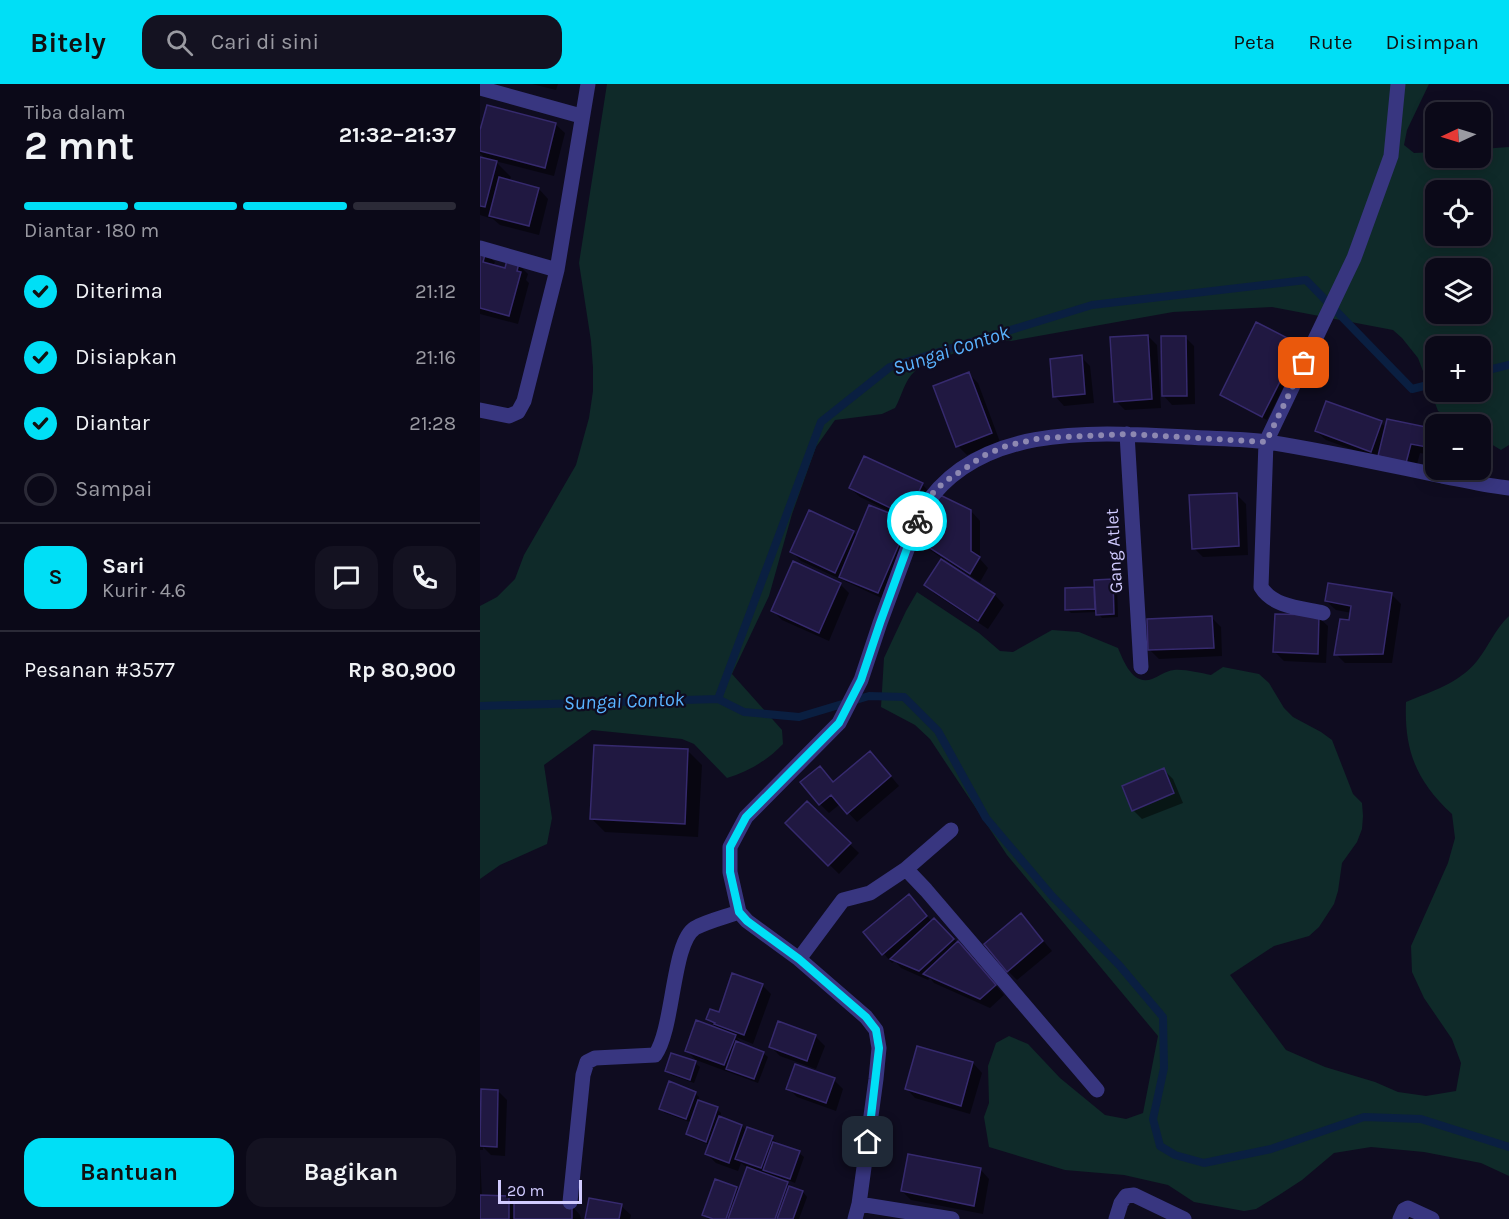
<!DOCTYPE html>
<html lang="id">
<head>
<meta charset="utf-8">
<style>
  :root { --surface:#0b0918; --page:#141221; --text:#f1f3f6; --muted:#9a9aa2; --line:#2b2a37; --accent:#00dff6 }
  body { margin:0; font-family:Karla,sans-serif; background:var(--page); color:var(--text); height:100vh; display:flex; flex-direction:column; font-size:22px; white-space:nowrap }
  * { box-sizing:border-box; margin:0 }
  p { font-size:20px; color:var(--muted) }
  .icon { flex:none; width:33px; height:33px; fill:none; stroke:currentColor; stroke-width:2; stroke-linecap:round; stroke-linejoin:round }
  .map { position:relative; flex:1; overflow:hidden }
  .sheet { display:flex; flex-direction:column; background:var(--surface); width:480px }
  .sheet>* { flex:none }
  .needle { width:39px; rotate:266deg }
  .fabs { position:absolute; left:945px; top:18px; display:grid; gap:12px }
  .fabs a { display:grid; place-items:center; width:66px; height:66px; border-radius:12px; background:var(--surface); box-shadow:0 3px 15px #0003,0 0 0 2px var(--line); font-size:30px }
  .scale { position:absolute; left:18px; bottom:15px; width:84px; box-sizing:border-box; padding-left:6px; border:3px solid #d1cbff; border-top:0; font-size:16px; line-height:21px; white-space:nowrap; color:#d1cbff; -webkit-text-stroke:4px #0f0c20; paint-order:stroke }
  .pin { position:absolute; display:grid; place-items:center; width:51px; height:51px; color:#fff; margin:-26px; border-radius:12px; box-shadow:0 3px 9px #0006 }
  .courier { position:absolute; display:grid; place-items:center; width:60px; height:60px; margin:-30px; border:4px solid #00dff6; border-radius:50%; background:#fff; color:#222; box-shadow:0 2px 8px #0007 }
  .summary em { font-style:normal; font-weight:700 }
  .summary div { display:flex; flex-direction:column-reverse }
  .summary { display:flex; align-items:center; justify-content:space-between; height:102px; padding:0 24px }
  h1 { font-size:39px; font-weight:700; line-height:45px }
  .bar { display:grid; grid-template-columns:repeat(4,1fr); gap:9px 6px; align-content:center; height:72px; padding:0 24px }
  .bar i { height:8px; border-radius:4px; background:var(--line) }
  .bar .on { background:var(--accent) }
  .bar p { grid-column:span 4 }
  .line { display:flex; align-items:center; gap:15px; padding:0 24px; border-top:2px solid var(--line) }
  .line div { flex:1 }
  .round { display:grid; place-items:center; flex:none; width:63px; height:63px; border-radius:18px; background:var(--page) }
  ol { padding:0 24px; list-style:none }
  li { display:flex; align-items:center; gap:18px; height:66px }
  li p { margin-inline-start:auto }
  li .icon { padding:6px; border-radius:50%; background:var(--accent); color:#111; stroke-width:4 }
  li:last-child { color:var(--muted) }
  li i { width:33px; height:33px; border:3px solid var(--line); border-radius:50% }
  .primary-button { display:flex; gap:12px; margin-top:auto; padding:12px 24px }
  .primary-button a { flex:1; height:69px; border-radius:18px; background:var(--accent); color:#111; font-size:24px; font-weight:700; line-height:69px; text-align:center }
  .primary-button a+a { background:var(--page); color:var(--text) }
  header { display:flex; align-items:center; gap:36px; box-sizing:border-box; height:84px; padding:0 30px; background:var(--accent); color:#111 }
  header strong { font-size:28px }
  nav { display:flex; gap:33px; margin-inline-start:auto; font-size:21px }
  .search { width:420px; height:54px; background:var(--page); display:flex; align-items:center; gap:15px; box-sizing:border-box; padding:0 21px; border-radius:18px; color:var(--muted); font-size:22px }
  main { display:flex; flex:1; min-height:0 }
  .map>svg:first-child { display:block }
</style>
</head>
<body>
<header>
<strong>Bitely</strong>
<div class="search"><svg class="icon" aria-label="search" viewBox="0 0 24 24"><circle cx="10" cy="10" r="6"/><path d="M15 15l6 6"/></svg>Cari di sini</div>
<nav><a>Peta</a><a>Rute</a><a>Disimpan</a></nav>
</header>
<main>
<section class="sheet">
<div class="summary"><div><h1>2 mnt</h1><p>Tiba dalam</p></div><em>21:32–21:37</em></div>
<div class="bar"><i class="on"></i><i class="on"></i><i class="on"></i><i></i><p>Diantar · 180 m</p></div>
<ol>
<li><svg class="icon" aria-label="check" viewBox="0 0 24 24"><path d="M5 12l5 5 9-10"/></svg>Diterima<p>21:12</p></li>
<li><svg class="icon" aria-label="check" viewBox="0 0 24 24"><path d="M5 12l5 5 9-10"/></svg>Disiapkan<p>21:16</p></li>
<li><svg class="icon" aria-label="check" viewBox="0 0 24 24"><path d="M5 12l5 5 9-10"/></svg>Diantar<p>21:28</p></li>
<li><i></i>Sampai</li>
</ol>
<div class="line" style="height:108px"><b class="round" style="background:var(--accent);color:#111">S</b><div><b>Sari</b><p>Kurir · 4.6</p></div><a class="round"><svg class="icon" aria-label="chat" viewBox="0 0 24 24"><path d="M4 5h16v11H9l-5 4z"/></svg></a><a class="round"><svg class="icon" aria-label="phone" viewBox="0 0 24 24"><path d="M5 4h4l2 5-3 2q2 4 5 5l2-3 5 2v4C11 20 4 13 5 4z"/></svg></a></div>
<div class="line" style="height:78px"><div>Pesanan #3577</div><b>Rp 80,900</b></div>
<div class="primary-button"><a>Bantuan</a><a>Bagikan</a></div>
</section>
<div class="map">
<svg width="1029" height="1135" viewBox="0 0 1029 1135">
  <rect width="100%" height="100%" fill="#0f0c20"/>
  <path fill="#0f2a29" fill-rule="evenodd" d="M127,0H949L927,46L924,61L934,69L955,68L956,74H1000L1001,65L1029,63V361L1021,366L1001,354L1000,340H980L958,327L938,274L922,254L913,246L792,223L693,228L531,257C504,254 484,266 460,275C450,278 442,280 435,287C424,297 422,312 415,324L402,330L355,336L336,363L312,430L289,512L252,590L302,646L303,660C288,676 268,688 247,694L214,660L202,655L112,646L64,681L72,734L67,760L20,781L0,795V522L17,513L35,495L44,471L96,381L109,334L113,307V284L111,257L99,179ZM956,106H1000V152H956ZM956,184H1000V230H956ZM956,262H1000V308H956Z
    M437,508L499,549L520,567L533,568L572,546L599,548L638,564C644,578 653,602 672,595C680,592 685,587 694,586C705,585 720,589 731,591L743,583L779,590L789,599L804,624L813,633L841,648L852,656L873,710L882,719L883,732L882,745L877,758L862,779L858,807L854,820L839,843L829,852L794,862L750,891L806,966L845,983L895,998L918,1008L946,1012L976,1007L981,979L972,955L944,914L932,888L931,862L968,779L975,754L972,730C936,697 924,666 926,618C952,607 978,600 997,577C1009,562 1015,545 1029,532V1092L1001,1079L944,1068L891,1063L854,1069L822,1096L799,1111L776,1125L764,1127L714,1118L688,1101L644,1091L585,1086L509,1063L504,1033L509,1019L508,982L516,959L529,952L548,960L580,994L625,1031L646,1035L663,1029L678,952L527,771L450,655L435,641L401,623L404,574L426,527Z"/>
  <path fill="#0007" d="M52,0H78L76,6Z
    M75,40L85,49L74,92L15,77L31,93L29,98L59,105L68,115L59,151L20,141L13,135L0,131V74L7,76L0,69V52Z
    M0,167L5,169L15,178L13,182L26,186L38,180L48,190L46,196L49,199L38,240L0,230Z
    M668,252L677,261L681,324L645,326L636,317Z
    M705,253L714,262L715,320L692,321L683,311Z
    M818,262L822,266L787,336L746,315L741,311Z
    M601,273L610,282L614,319L584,322L575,312Z
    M489,290L498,299L520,358L487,371L478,362Z
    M846,319L901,339L906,343L956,347V372L940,369L935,388L846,356L836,347Z
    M442,400L451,410L437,440L424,435L437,447L408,517L321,477L312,468L373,448L378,452L416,433L417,431L380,413L370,404Z
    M757,411L766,420L768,471L723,473L714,464Z
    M491,427L500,437V475L508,484L500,498L464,475L462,477L515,511L524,521L508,545L455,510L446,501L463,475L450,466L441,457Z
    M632,497L637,501L638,533L622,534L617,528L591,529L587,525L586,506L616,505Z
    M360,500L369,509L349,557L302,536L293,527Z
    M912,511L921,520L912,579H865L856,570L870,538L872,529L856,526L846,517Z
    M838,533L848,542L846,579L804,577L795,568Z
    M732,534L741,543L742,572L679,575L670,566Z
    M208,667L222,681L218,753L125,748L111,734Z
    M399,678L419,702L377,738L360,720L349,729L340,720L349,693L354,699Z
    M684,686L693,695L703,719L662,735L653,726Z
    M327,719L379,769L359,790L307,739Z
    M438,821L452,838L454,836L487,868L524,911L510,924L454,899L450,894L448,896L421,884L415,877L412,879L385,848Z
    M550,841L572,867L537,896L528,887Z
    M282,901L291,910L273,960L256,953L264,961L283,969L288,973L278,999L216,976L206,966L239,946L227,935L240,929Z
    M335,952L345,962L336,985L300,972L290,962Z
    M215,979L220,983L214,999L191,991L186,986Z
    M493,979L502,989L490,1030L435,1014L426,1004Z
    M354,996L363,1005L356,1027L317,1013L308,1004Z
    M18,1007L27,1016L25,1072L11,1071L3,1063V1066H0V1041L2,1043Z
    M215,1009L219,1013L218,1018L237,1025L241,1029L240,1034L262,1042L267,1047L292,1054L300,1062L319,1069L324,1073L315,1099L303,1094L313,1105L323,1108L327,1113L319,1135H228L224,1130L236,1096L257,1104L260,1107L268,1084L261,1079L258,1087L236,1079L227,1070L230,1061L212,1054L208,1050L212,1039L185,1029L181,1025Z
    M0,1070L2,1113H29L35,1120L91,1121L100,1131L101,1135H0Z
    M500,1085L509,1095L503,1130L431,1116L422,1107Z
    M141,1122L151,1131L150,1135H107Z"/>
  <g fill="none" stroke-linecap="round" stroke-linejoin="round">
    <path stroke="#0a1f41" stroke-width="8" d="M1000,288L1029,281
      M238,615L264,628L319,633L389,612L424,613L458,647L506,734L572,812L639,881L683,933L684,984L673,1035L680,1062L695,1071L724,1079L791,1065L884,1033L941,1035L1029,1063
      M0,622L238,615L341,338L410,283L612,221L826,196L932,305L956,299"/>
  </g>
  <path fill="#201841" stroke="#362a6e" stroke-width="1.5" d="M7,21L76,39L65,84L0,67V46Z
    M0,73L17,77L5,123L0,122Z
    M19,93L59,104L49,142L9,132Z
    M0,166L6,167L3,178L25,184L27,176L39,179L37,187L41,188L29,232L0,224Z
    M776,238L819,260L782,333L740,311Z
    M668,251L672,315L634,318L630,253Z
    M681,252H706L707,312H682Z
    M602,271L605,310L573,313L570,275Z
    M489,288L512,349L476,363L453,302Z
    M846,317L902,337L891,368L835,347Z
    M907,335L956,345L952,364L931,360L926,379L898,372Z
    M384,372L443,399L427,432L369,404Z
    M757,409L759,462L712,465L709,411Z
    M460,411L491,426V467L500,473L490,490L439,457Z
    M389,421L429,437L398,509L359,493Z
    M329,426L374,447L355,489L310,468Z
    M461,475L515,510L498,537L444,501Z
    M313,477L361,499L339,549L291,527Z
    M633,495L634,530L616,531L614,496Z
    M848,499L912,509L903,570L854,571L860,535L869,536L871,522L845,517Z
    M614,503L615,525L585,526V504Z
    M795,530L839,531L838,570L793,568Z
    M732,532L734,564L668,566L667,535Z
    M114,661L208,665L205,740L110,735Z
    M390,667L411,692L367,730L351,711L339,721L320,698L340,682L353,698Z
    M684,684L694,709L652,727L642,702Z
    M327,717L371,759L348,782L305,739Z
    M429,810L447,832L402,871L383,848Z
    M541,829L563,857L527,888L504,860Z
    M454,834L474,855L439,887L410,875Z
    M478,857L516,901L500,915L443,890Z
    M252,889L283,900L264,951L234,940L235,939L226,935L230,925L239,928Z
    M216,936L256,951L244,981L205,967Z
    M298,937L336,951L327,977L289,963Z
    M256,957L284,968L274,995L246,985Z
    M437,962L493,978L481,1022L425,1005Z
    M191,969L216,977L210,996L185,987Z
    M315,980L355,994L346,1019L306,1005Z
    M189,997L216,1008L206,1035L179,1025Z
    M1,1005L18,1006L17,1063L0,1062Z
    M218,1016L238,1023L226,1058L206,1050Z
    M239,1032L262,1041L249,1079L225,1070Z
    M267,1043L293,1052L281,1084L255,1075Z
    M293,1058L320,1067L310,1095L283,1086Z
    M428,1070L501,1084L494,1122L421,1107Z
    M267,1083L308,1098L295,1135H248Z
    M235,1095L257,1103L246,1135H233L222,1131Z
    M309,1102L323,1107L313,1135H297Z
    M0,1111L29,1112V1135H0Z
    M109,1114L142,1120L139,1135H105Z
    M34,1118L92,1120V1135H34Z"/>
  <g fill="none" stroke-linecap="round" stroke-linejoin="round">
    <path stroke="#383680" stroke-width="15" d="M0,4L101,32
      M0,164L77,186
      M0,326L29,332L38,328L44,317L77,186L108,0
      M647,350L661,583
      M843,529C821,524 793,523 781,503L786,358L874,174L911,72L918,0
      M426,785L471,746
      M319,875L363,816L390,809L426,785L446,806L617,1006
      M90,1118L103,991L107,978L115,974L175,971C194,945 192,858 215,844C228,837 245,833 259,828
      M379,1120L472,1135
      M375,1135L379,1120L396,995L399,964L396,946L386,933L319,875L267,837L259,828L250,788V763L266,733L359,639L381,596L400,539L441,428C495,338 616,348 706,353C733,355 761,354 788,358C846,367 904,380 962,392C984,396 1007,402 1029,404
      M636,1135L641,1119L646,1112L654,1111L704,1135
      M920,1135L924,1126L928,1124L952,1135"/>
  </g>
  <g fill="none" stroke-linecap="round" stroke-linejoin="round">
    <path stroke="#8d88b1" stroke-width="6" stroke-dasharray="0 10.8" d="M437,437L450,412L463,399L490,381L503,372L526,362L561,354L647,350L786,358L824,279"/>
    <path stroke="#00dff6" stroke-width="8" d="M388,1058L399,964L396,946L386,933L319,875L267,837L259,828L250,788V763L266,733L359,639L381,596L400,539L437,437"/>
  </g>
  <g text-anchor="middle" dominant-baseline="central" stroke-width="4.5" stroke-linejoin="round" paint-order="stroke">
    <g font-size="18" fill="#d1cbff" stroke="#0f0c20">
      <text transform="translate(634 467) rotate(-93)">Gang Atlet</text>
    </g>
    <g font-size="20" font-style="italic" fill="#59b3ff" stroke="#0f0c20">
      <text transform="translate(471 266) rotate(-18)">Sungai Contok</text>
      <text transform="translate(144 617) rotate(-2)">Sungai Contok</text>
    </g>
  </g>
</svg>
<div class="fabs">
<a><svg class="needle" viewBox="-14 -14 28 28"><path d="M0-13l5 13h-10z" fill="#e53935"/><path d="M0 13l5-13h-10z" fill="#9a9aa2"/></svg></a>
<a><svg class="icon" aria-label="locate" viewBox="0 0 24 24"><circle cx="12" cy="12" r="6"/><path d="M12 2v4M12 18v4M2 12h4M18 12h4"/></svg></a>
<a><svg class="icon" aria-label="layers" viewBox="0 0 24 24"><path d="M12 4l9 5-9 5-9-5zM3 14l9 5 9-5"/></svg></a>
<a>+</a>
<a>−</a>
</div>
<div class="scale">20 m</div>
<div class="pin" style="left:824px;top:279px;background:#ea580c"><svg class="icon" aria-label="bag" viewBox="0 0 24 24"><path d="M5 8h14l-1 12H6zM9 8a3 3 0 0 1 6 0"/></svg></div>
<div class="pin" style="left:388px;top:1058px;background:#1f2937"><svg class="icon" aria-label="home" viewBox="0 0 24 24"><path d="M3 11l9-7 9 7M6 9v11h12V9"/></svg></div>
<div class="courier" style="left:437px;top:437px"><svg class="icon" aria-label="bike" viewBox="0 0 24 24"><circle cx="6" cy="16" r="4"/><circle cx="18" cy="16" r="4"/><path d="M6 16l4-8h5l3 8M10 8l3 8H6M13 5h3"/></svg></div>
</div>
</main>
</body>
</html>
